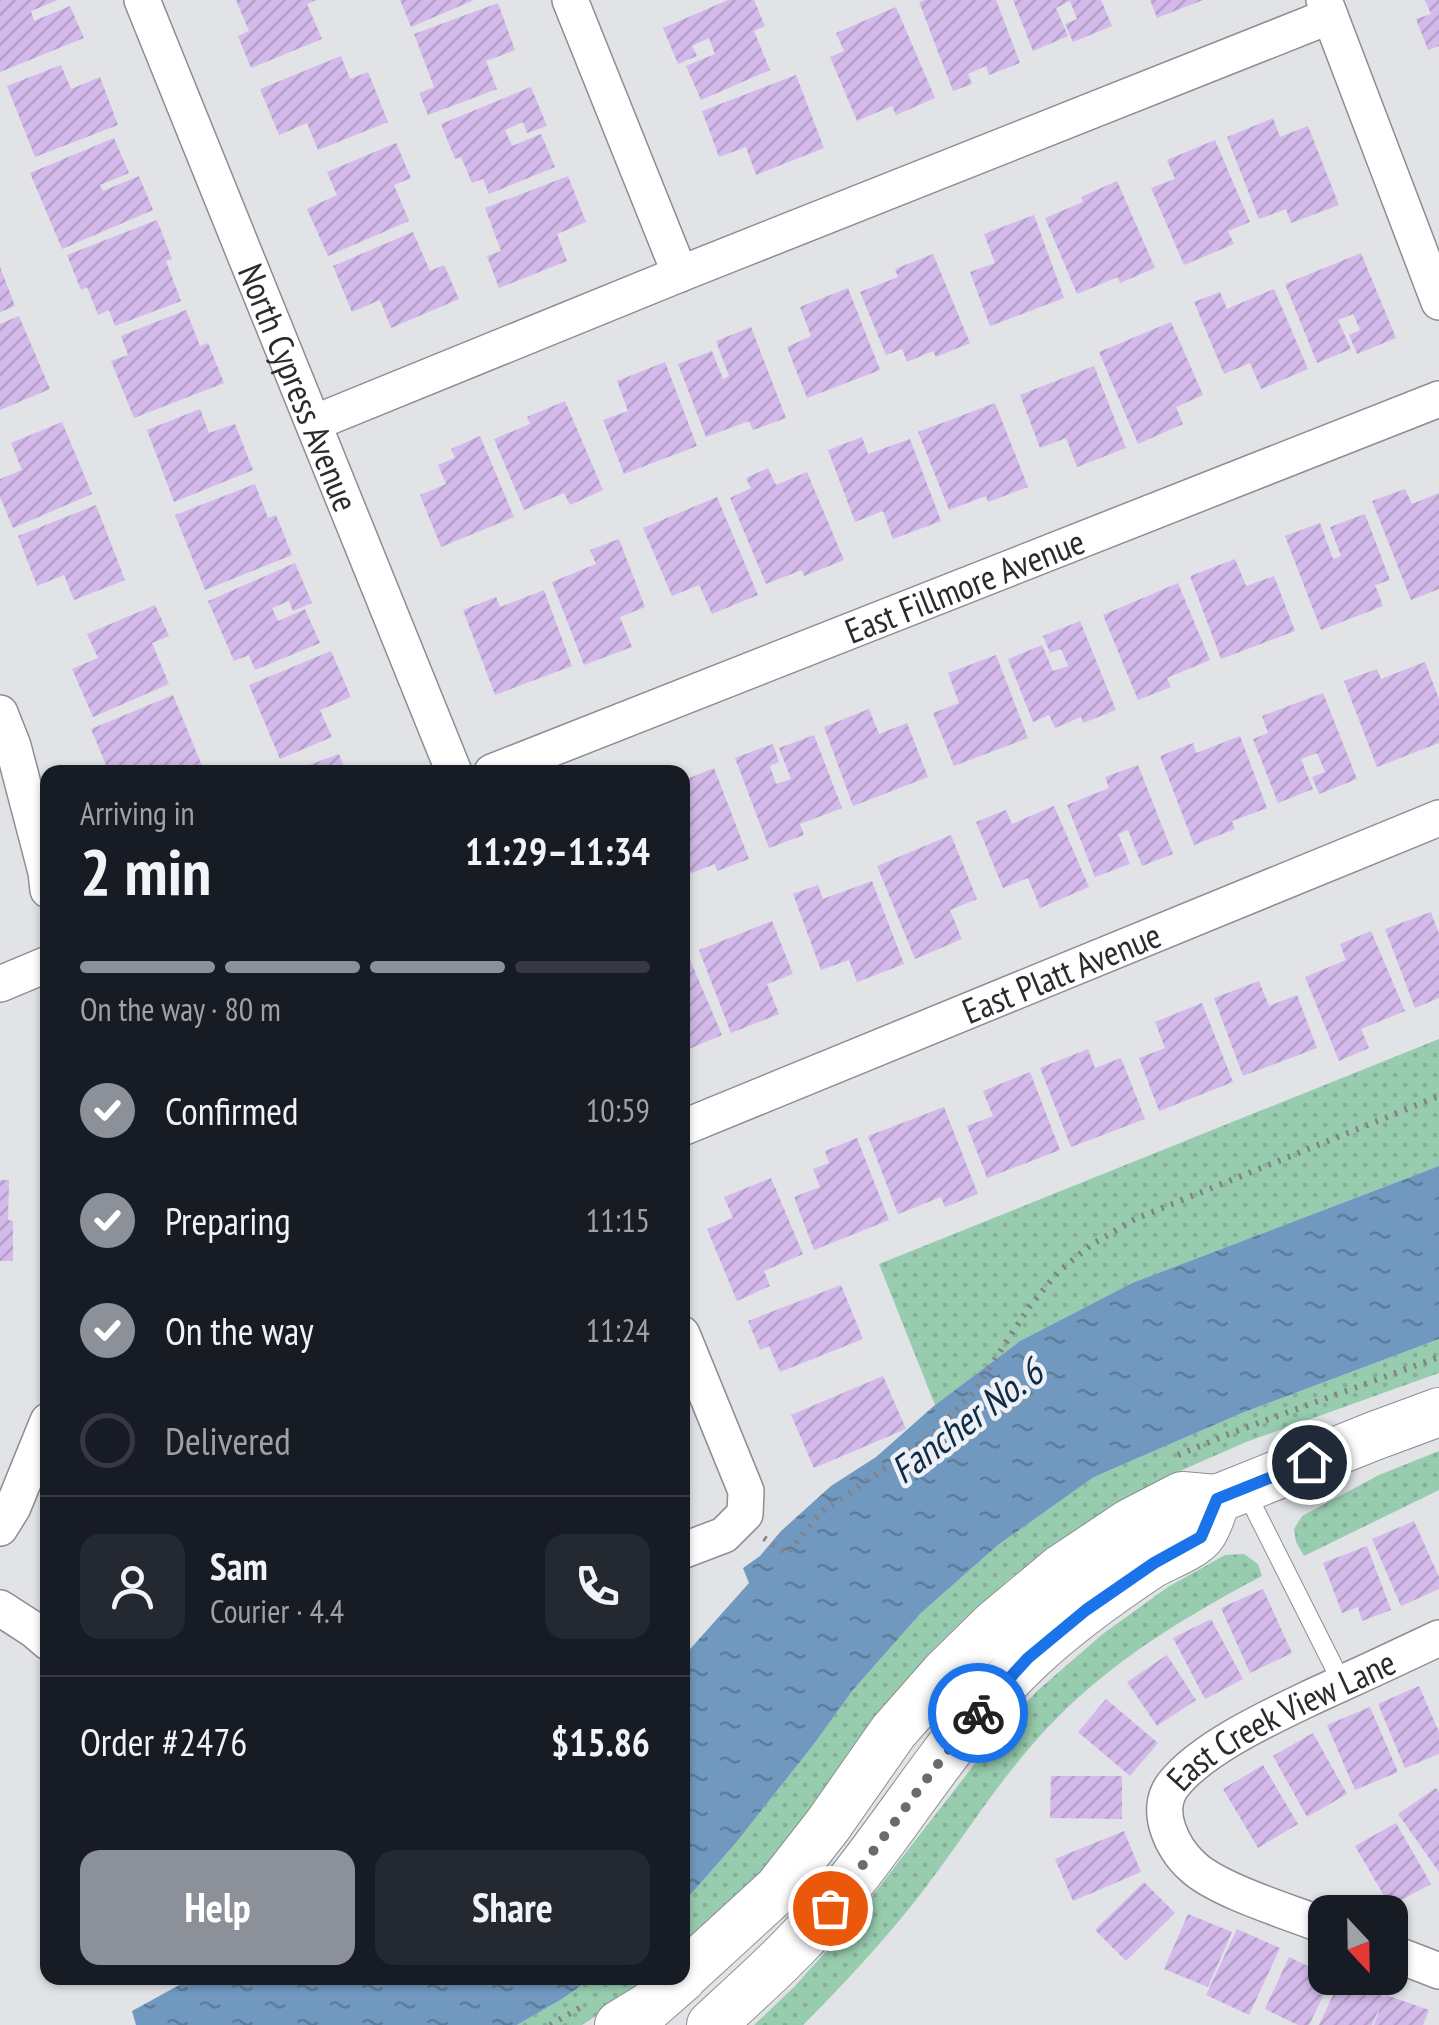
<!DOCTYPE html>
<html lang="en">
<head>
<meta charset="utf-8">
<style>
  :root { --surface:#171b24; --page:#242831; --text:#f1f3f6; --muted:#9ea1a6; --line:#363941; --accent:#8c9099 }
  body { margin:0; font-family:"PT Sans Narrow",sans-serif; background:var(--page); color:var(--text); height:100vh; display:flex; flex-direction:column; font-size:38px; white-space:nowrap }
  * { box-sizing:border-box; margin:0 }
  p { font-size:32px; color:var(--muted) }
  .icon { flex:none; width:55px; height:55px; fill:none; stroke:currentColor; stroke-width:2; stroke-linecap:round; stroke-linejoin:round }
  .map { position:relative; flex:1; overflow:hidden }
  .details { position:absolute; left:40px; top:765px; width:650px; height:1220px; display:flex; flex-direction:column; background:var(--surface); border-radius:20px; box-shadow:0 2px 8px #0004 }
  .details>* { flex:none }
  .needle { width:65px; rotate:158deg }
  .controls { position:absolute; left:1308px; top:1895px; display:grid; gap:20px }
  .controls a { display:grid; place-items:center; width:100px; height:100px; border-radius:20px; background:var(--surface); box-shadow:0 2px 8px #0004; font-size:50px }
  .pin { position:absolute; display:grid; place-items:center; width:85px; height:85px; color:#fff; margin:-42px; border:5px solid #fff; border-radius:50%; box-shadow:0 2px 10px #0007 }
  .courier { position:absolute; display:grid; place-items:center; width:100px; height:100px; margin:-50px; border:8px solid #1a73e8; border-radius:50%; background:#fff; color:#222; box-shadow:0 2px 12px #0007 }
  .summary em { font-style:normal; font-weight:700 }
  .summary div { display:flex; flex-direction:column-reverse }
  .summary { display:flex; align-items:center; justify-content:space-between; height:170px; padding:0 40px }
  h1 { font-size:65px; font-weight:700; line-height:75px }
  .bar { display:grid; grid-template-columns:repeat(4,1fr); gap:15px 10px; align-content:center; height:120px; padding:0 40px }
  .bar i { height:12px; border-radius:8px; background:var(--line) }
  .bar .on { background:var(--accent) }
  .bar p { grid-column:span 4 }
  .line { display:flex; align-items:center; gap:25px; padding:0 40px; border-top:2px solid var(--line) }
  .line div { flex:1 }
  .round { display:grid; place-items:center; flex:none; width:105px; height:105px; border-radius:20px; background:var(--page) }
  ol { padding:0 40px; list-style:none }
  li { display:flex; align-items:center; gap:30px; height:110px }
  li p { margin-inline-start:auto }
  li .icon { padding:10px; border-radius:50%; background:var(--accent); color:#fff; stroke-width:4 }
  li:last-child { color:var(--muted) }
  li i { width:55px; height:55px; border:5px solid var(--line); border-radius:50% }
  .action { display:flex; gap:20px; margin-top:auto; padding:20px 40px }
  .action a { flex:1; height:115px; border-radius:20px; background:var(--accent); color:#fff; font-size:40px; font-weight:700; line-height:115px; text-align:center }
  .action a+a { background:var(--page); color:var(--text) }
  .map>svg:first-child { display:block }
</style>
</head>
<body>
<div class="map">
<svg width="1439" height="2025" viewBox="0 0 1439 2025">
  <defs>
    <pattern id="grass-dots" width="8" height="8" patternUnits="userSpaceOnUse" patternTransform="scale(2.5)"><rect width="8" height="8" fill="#98ccaf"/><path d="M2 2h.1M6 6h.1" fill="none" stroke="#83af97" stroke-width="1.8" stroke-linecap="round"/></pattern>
    <pattern id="water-ripples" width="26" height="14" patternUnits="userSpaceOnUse" patternTransform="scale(2.5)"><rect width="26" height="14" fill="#7199bf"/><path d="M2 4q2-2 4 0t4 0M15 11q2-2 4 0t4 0" fill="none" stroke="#5d7d9c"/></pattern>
    <pattern id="building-hatch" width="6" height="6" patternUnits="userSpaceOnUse" patternTransform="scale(2.5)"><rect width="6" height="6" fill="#d3baea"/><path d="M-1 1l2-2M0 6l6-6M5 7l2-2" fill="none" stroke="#b5a0c9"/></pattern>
  </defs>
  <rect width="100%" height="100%" fill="#e1e3e7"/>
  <path fill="url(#grass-dots)" d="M1439,1039V1166L1132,1283L1020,1341L935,1405L879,1264Z
    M1439,1339V1373L1246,1442L1180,1471L1120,1501L1066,1537L1009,1579L942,1643L897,1692L857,1751L753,1883L683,1949V1903L735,1844L814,1744L853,1690L920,1614L998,1545L1094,1477L1242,1413Z
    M1439,1451V1490L1304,1556L1296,1542L1294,1529L1302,1516L1379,1475Z
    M1244,1554L1258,1564L1262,1576C1188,1615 1116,1658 1056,1719C1002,1773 963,1840 916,1900C881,1944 843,1985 803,2025H754L794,1987L848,1927L998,1734L1037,1691L1104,1633L1168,1587L1225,1555Z
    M592,1978H651L636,1990L582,2025H517L562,1999Z"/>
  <path fill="url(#water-ripples)" d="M1439,1166V1339L1242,1413L1094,1477L998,1545L920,1614L853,1690L814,1744L735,1844L683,1903V1657L749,1583L743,1568L760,1556L781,1531L831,1486L876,1457L935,1405L1020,1341L1132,1283Z
    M192,1978H592L562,1999L517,2025H136L132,2011Z"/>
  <path fill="url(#building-hatch)" d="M0,0H58L31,11L34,21L70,6L84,38L0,72Z
    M236,0H316L307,4L322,39L251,68L238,36L249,31Z
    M400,0H474L411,27Z
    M728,0H754L765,26L754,31L770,70L701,100L686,66L715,54L709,38L692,46L697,56L678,64L663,28Z
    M925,0H996L1020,63L989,75L986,66L968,74L972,84L953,91L919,2Z
    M1013,0H1101L1112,26L1073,42L1065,24L1077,19L1070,1L1056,8L1068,36L1033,51Z
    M1150,0H1203L1157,18Z
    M1425,0H1439V46L1428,50L1416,19L1431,14Z
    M498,3L515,50L486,61L497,89L428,115L419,93L434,87L414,34Z
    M896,7L935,98L896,115L892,106L857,121L830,57L844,51L836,33Z
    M341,56L350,79L368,72L388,122L318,150L307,123L279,135L260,89Z
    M61,65L71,89L100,77L118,125L35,157L7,86Z
    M796,75L824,148L756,175L746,147L719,157L702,111Z
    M531,87L547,126L527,133L523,122L505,130L512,146L541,134L555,167L489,194L483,179L472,183L461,157L455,159L441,124Z
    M1273,118L1280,137L1308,126L1339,205L1291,223L1286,209L1259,219L1227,137Z
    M114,138L129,173L100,185L103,191L139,176L153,210L62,249L30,173Z
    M1215,140L1250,222L1228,231L1234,244L1184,265L1151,188L1175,179L1167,160Z
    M396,143L411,178L394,185L409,221L328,256L307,209L337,195L327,172Z
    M568,176L586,222L557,234L567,261L499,288L487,256L501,251L485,208Z
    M1117,181L1155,268L1120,283L1118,277L1077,294L1045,218L1083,202L1081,197Z
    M1034,215L1064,298L990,326L970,272L995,263L984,234Z
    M157,220L172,259L166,261L181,301L115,326L109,310L98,315L87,287L81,290L67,255Z
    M413,232L430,271L444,265L459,299L391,328L380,300L352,312L333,266Z
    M1361,253L1396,338L1357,354L1349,335L1360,330L1353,314L1338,320L1351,349L1317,363L1285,284Z
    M933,254L970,343L936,357L933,351L907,362L902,349L886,355L860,292L898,277L895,269Z
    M0,267L15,306L0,312Z
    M848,288L880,370L807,398L787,347L811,336L800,307Z
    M1274,289L1308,369L1261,389L1250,363L1224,374L1194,302L1220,292L1227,309Z
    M186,310L200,346L208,343L224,383L134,418L111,361L128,355L121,336Z
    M19,316L50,389L0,410V324Z
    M1171,322L1203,395L1176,407L1183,424L1138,444L1099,352Z
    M751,327L786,418L753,430L749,421L706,437L678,364L712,351L723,379L729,376L716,341Z
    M665,362L697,446L624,474L603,420L628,411L617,381Z
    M1094,366L1126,448L1077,467L1066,438L1040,448L1020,395Z
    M565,401L603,490L570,505L564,493L524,510L494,439L530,424L527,417Z
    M995,403L1028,487L988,502L986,496L949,510L918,432Z
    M200,409L209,433L235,424L253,470L174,502L147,430Z
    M62,422L92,494L13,528L0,497V479L22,470L11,443Z
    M480,436L514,517L441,547L420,495L446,484L438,465L455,458L451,449Z
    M862,437L868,454L910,439L941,521L893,539L883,511L855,522L828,450Z
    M768,468L776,485L807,472L844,560L804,576L802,570L766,584L730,498L751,488L746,478Z
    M255,484L268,518L276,515L292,555L205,590L175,515Z
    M1405,489L1412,504L1439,493V589L1411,600L1372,501Z
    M717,497L758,595L712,614L699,585L672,596L643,528Z
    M96,505L125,580L74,600L64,575L37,586L18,536Z
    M1365,514L1390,580L1375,585L1383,606L1321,630L1285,536L1320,523L1333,559L1341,556L1330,527Z
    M619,539L645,607L620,617L632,647L584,665L552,582L596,564L590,550Z
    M1235,559L1246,586L1274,576L1295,631L1221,659L1190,576Z
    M295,563L312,603L293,611L289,601L272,608L278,621L305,609L320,643L255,670L249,655L234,661L208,601Z
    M1178,583L1210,660L1167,678L1171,687L1138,700L1103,615Z
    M544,590L572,666L495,695L463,610L496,597L500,607Z
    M155,605L169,636L152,643L169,684L93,717L72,669L98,658L87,634Z
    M1080,621L1116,710L1083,723L1081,717L1055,728L1049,715L1033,722L1008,659L1042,645L1053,671L1068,666L1061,649L1050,653L1043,636Z
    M331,651L351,697L320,710L332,737L280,759L249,685Z
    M996,655L1028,738L954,766L933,713L959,703L948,673Z
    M1425,662L1439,699V743L1377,767L1344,681L1377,669L1381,679Z
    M1323,693L1357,779L1319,794L1312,777L1325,772L1317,753L1301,759L1313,789L1278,803L1253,739L1268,733L1262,716Z
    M173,695L203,768L192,772H142L138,764L119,772H109L91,729Z
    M869,709L879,734L907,723L928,777L853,806L824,727Z
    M814,735L842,808L800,824L804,835L769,848L735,758L773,744L779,762L770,766L776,784L791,779L779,748Z
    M1240,736L1267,808L1232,821L1235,829L1194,845L1160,756L1193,743L1196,753Z
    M339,754L346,772H290Z
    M1138,765L1173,854L1142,866L1128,830L1118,834L1130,864L1095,877L1067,805L1109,788L1105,777Z
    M714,768L749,859L717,871L715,864L686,875L682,866V781Z
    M1054,806L1089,887L1040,908L1028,878L1003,888L976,822L1006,810L1012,824Z
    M951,835L977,899L950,910L962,939L915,959L877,866Z
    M872,881L904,964L857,982L849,960L821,970L793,894L818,885L823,899Z
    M1431,912L1439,934V998L1415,1008L1385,929Z
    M772,921L793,974L767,984L779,1014L731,1033L699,950Z
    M1371,931L1405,1011L1361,1029L1369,1048L1339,1061L1305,977L1346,960L1340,944Z
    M688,955L722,1035L682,1052V957Z
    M1259,981L1269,1006L1297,995L1317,1048L1243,1076L1214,998Z
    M1202,1003L1233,1082L1159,1111L1139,1058L1165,1048L1155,1022Z
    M1088,1049L1095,1068L1121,1058L1145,1119L1071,1147L1040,1068Z
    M1030,1072L1060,1150L987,1178L967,1126L993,1116L983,1091Z
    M944,1107L978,1194L945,1207L941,1197L898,1214L868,1136Z
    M857,1138L889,1220L814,1250L794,1197L820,1187L813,1169L829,1163L825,1151Z
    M771,1178L803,1254L764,1271L770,1286L737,1301L707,1229L733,1218L724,1197Z
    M0,1180H9L8,1220L13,1221V1261H0Z
    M841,1285L863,1339L780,1372L769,1346L760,1350L748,1321Z
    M883,1376L906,1429L814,1468L791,1415Z
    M1414,1521L1439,1577V1589L1401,1606L1372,1539Z
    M1367,1546L1391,1610L1362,1621L1358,1607L1342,1613L1323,1563Z
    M1263,1589L1292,1653L1250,1673L1221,1608Z
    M1211,1619L1243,1679L1205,1699L1173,1638Z
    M1167,1655L1196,1700L1157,1726L1127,1682Z
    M1419,1686L1439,1732V1754L1405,1768L1378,1704Z
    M1106,1699L1158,1743L1130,1776L1078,1732Z
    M1370,1707L1398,1772L1355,1790L1327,1725Z
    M1313,1733L1347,1794L1307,1817L1273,1756Z
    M1263,1765L1298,1824L1258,1848L1223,1789Z
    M1051,1776H1122V1819L1050,1818Z
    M1436,1788L1439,1792V1872L1398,1814Z
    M1396,1823L1431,1884L1390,1906L1355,1846Z
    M1124,1831L1141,1872L1073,1901L1055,1859Z
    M1144,1882L1175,1913L1126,1961L1095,1930Z
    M1188,1914L1232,1932L1208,1987L1164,1969Z
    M1237,1929L1280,1948L1249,2015L1206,1995Z
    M1289,1957L1325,1974V1978H1332L1309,2025H1298L1265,2009Z
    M1341,1978L1385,1997L1386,1995L1429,2010L1423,2025H1374L1381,2004L1372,2025H1319Z"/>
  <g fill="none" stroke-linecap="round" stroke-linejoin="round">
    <g stroke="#8c8e92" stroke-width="20">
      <path id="lane" d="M1246,1492L1342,1683"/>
    </g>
    <g stroke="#8c8e92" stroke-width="38">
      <g id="street">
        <path id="s1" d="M142,0L454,772"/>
        <path d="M570,0L680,274"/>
        <path d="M1324,0L1439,302"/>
        <path d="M314,423L680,274L1330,16"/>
        <path d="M0,713L13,746L46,872L48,890"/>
        <path id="s2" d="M492,772L1439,399"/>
        <path d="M0,984L48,964"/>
        <path id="s3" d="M682,1128L1439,818"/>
        <path d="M682,1334L746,1491L745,1514L724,1535L682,1551"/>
        <path d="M0,1528L13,1507L48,1421"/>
        <path d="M0,1608L34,1630L48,1642"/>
        <path id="s4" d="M1325,1926C1290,1912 1219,1891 1193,1867C1173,1849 1153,1811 1173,1785C1202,1748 1272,1716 1314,1696C1356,1677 1397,1658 1439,1638"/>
        <path d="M1390,1952L1439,1971"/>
      </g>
    </g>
    <g stroke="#8c8e92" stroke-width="50">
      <path id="secondary" d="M1217,1499L1374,1436L1439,1412
        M682,1977L778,1889L828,1825L893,1732L944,1674L995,1624L1061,1569L1130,1523L1182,1496L1217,1499
        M619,2025L650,2006L682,1978
        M711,2025C752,1987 794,1950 830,1907C899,1826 951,1731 1029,1658C1066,1623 1108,1593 1150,1565C1163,1557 1194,1546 1202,1534C1209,1524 1212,1510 1217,1499"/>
    </g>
    <path stroke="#828386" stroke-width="6" stroke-dasharray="2.5 8" stroke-linecap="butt" d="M1178,1455L1231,1433L1439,1357
      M764,1538L787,1554L821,1512L925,1441L972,1394L1030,1306L1058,1272L1091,1245L1135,1219L1439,1096
      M550,2025L583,2006"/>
    <use href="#lane" stroke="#fff" stroke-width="18"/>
    <use href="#street" stroke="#fff" stroke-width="35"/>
    <use href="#secondary" stroke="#fff" stroke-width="48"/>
  </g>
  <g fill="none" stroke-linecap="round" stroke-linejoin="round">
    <path stroke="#6b6b6e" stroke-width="10" stroke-dasharray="0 18" d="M830,1908C880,1844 926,1777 978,1713"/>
    <path stroke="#1a73e8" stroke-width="12" d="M978,1713L1028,1658L1086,1610L1154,1563L1201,1537L1217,1499L1309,1462"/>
  </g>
  <g text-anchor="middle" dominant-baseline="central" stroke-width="9" stroke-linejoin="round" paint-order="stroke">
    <g font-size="35" fill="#2b2b2d" stroke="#eef0f5">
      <text stroke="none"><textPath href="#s1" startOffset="418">North Cypress Avenue</textPath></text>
      <text stroke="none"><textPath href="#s2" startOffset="508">East Fillmore Avenue</textPath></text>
      <text stroke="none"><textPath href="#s3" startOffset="410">East Platt Avenue</textPath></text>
      <text stroke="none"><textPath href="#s4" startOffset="365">East Creek View Lane</textPath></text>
    </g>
    <g font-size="38" font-style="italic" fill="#0b2b46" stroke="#eef0f5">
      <text transform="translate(966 1420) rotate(-37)">Fancher No. 6</text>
    </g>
  </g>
</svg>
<div class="controls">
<a><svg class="needle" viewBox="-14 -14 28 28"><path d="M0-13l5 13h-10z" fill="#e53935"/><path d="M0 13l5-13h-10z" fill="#9ea1a6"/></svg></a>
</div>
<div class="pin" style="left:830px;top:1908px;background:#ea580c"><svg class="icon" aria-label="bag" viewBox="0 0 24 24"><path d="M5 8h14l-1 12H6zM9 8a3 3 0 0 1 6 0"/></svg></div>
<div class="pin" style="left:1309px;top:1462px;background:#1f2937"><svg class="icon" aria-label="home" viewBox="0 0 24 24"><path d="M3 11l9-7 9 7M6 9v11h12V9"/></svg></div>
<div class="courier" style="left:978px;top:1713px"><svg class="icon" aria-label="bike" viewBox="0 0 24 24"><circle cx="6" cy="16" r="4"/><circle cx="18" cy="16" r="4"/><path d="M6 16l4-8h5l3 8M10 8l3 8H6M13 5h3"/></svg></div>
<section class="details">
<div class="summary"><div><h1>2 min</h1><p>Arriving in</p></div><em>11:29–11:34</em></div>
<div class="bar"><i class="on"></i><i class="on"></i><i class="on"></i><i></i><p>On the way · 80 m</p></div>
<ol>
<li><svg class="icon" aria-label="check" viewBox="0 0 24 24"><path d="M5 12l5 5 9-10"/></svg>Confirmed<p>10:59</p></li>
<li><svg class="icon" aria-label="check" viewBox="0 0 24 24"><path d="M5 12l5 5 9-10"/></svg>Preparing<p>11:15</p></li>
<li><svg class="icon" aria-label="check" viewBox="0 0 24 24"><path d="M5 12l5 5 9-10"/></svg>On the way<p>11:24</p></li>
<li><i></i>Delivered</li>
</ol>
<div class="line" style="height:180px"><a class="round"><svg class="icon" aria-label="person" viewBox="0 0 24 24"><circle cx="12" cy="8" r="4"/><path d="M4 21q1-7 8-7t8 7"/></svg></a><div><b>Sam</b><p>Courier · 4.4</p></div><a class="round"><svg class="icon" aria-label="phone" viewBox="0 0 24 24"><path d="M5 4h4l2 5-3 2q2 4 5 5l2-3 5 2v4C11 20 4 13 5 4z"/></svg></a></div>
<div class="line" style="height:130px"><div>Order #2476</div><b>$15.86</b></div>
<div class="action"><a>Help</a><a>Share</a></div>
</section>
</div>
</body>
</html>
